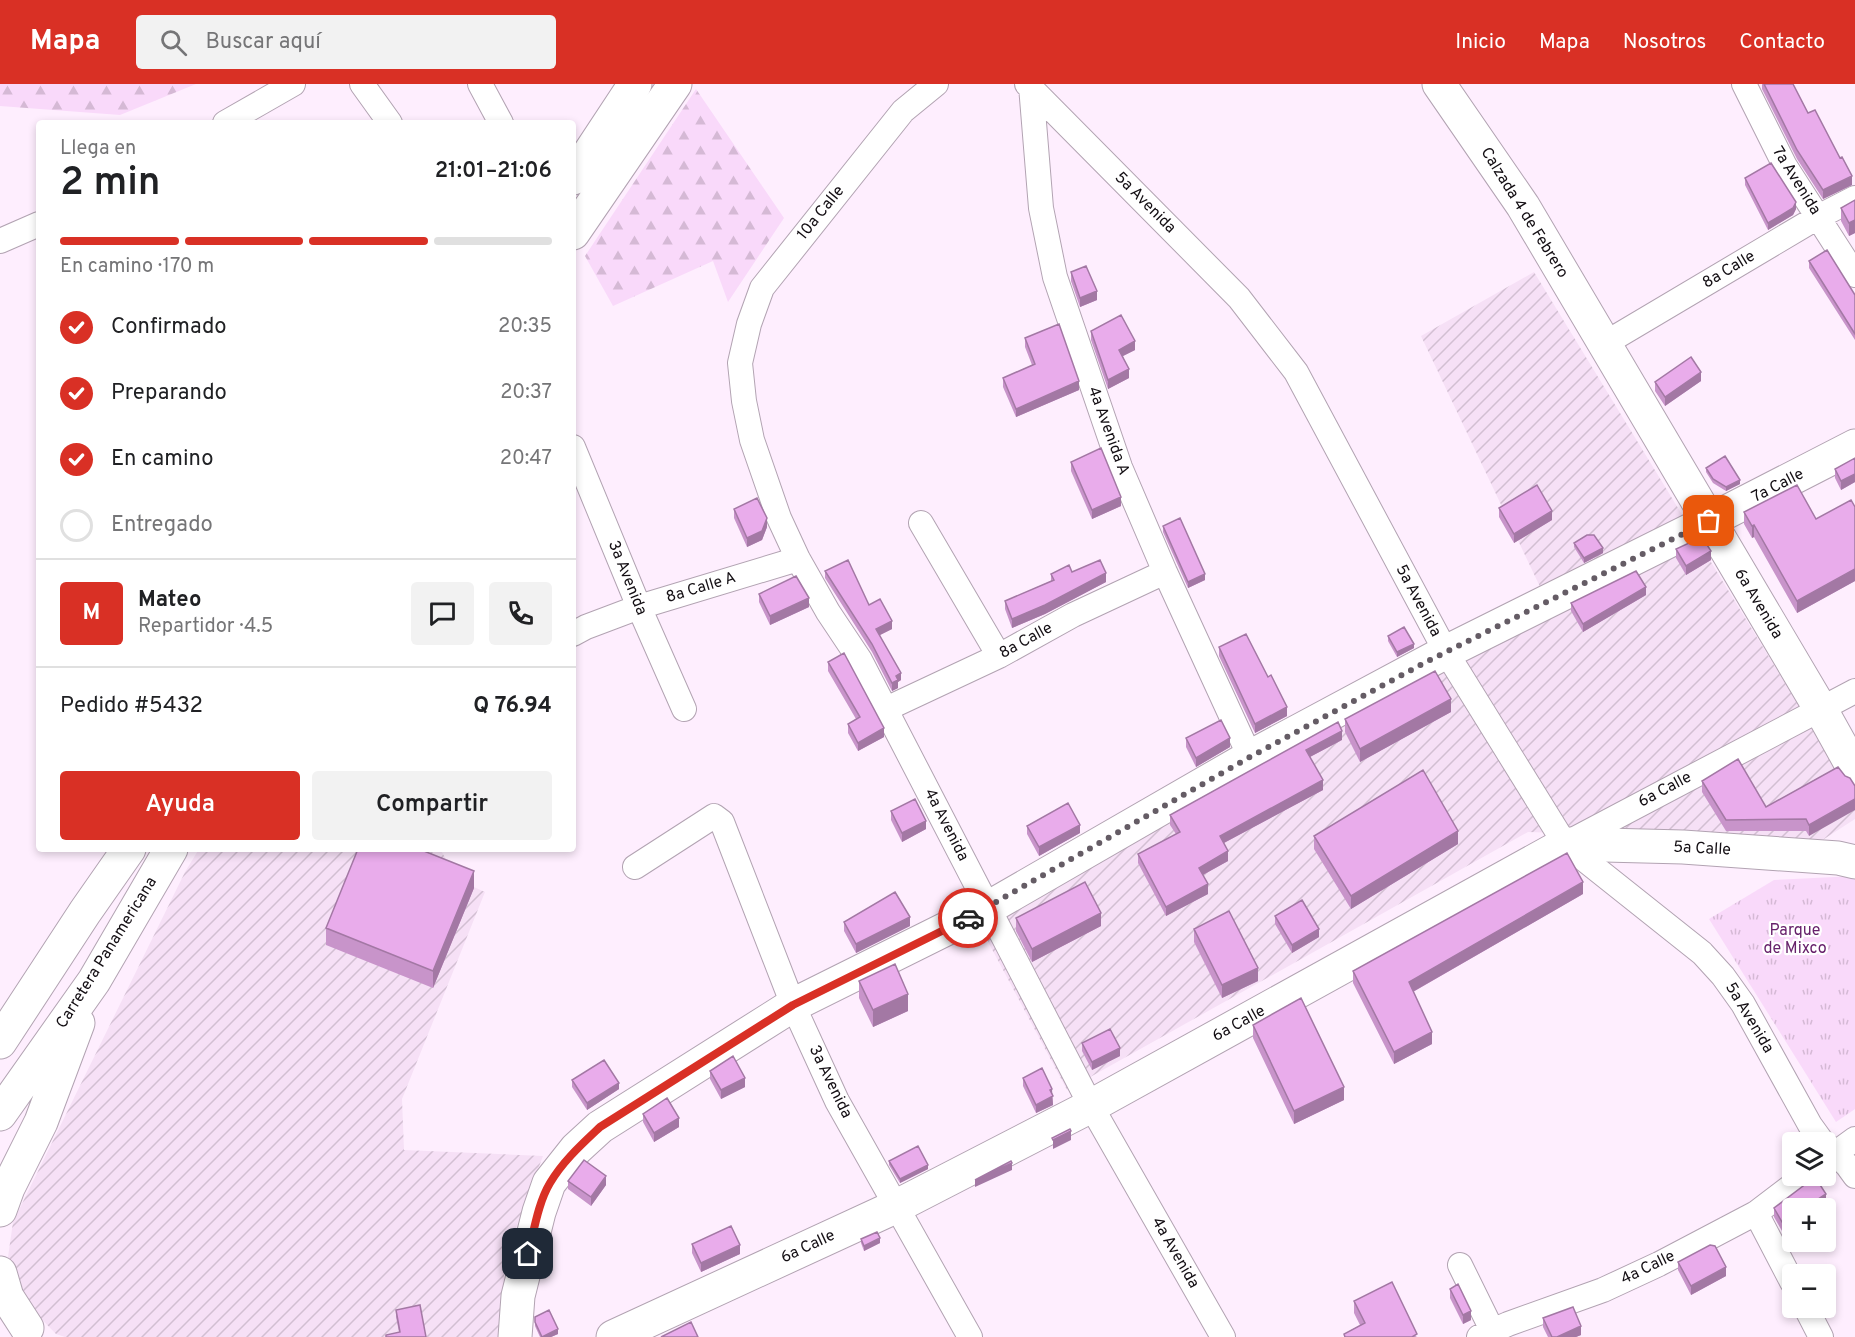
<!DOCTYPE html>
<html lang="es">
<head>
<meta charset="utf-8">
<style>
  :root { --surface:#fff; --page:#f2f2f2; --text:#202124; --muted:#757577; --line:#e0e0e0; --accent:#d93025 }
  body { margin:0; font-family:Overpass,sans-serif; background:var(--page); color:var(--text); height:100vh; display:flex; flex-direction:column; font-size:22px; white-space:nowrap }
  * { box-sizing:border-box; margin:0 }
  p { font-size:20px; color:var(--muted) }
  .icon { flex:none; width:33px; height:33px; fill:none; stroke:currentColor; stroke-width:2; stroke-linecap:round; stroke-linejoin:round }
  .map { position:relative; flex:1; overflow:hidden }
  .panel { position:absolute; left:36px; top:36px; width:540px; height:732px; display:flex; flex-direction:column; background:var(--surface); border-radius:6px; box-shadow:0 3px 9px #0003 }
  .panel>* { flex:none }
  .controls { position:absolute; left:1782px; top:1048px; display:grid; gap:12px }
  .controls a { display:grid; place-items:center; width:54px; height:54px; border-radius:6px; background:var(--surface); box-shadow:0 3px 9px #0003; font-size:30px }
  .pin { position:absolute; display:grid; place-items:center; width:51px; height:51px; color:#fff; margin:-26px; border-radius:12px; box-shadow:0 3px 9px #0006 }
  .courier { position:absolute; display:grid; place-items:center; width:60px; height:60px; margin:-30px; border:4px solid #d93025; border-radius:50%; background:#fff; color:#222; box-shadow:0 2px 8px #0007 }
  .head em { font-style:normal; font-weight:600 }
  .head div { display:flex; flex-direction:column-reverse }
  .head { display:flex; align-items:center; justify-content:space-between; height:102px; padding:0 24px }
  h1 { font-size:39px; font-weight:600; line-height:45px }
  .bar { display:grid; grid-template-columns:repeat(4,1fr); gap:9px 6px; align-content:center; height:72px; padding:0 24px }
  .bar i { height:8px; border-radius:4px; background:var(--line) }
  .bar .current { background:var(--accent) }
  .bar p { grid-column:span 4 }
  .line { display:flex; align-items:center; gap:15px; padding:0 24px; border-top:2px solid var(--line) }
  .line div { flex:1 }
  .round { display:grid; place-items:center; flex:none; width:63px; height:63px; border-radius:6px; background:var(--page) }
  ol { padding:0 24px; list-style:none }
  li { display:flex; align-items:center; gap:18px; height:66px }
  li p { margin-inline-start:auto }
  li .icon { padding:6px; border-radius:50%; background:var(--accent); color:#fff; stroke-width:4 }
  li:last-child { color:var(--muted) }
  li i { width:33px; height:33px; border:3px solid var(--line); border-radius:50% }
  .button { display:flex; gap:12px; margin-top:auto; padding:12px 24px }
  .button a { flex:1; height:69px; border-radius:6px; background:var(--accent); color:#fff; font-size:24px; font-weight:600; line-height:69px; text-align:center }
  .button a+a { background:var(--page); color:var(--text) }
  header { display:flex; align-items:center; gap:36px; box-sizing:border-box; height:84px; padding:0 30px; background:var(--accent); color:#fff }
  header strong { font-size:28px }
  nav { display:flex; gap:33px; margin-inline-start:auto; font-size:21px }
  .search { width:420px; height:54px; background:var(--page); display:flex; align-items:center; gap:15px; box-sizing:border-box; padding:0 21px; border-radius:6px; color:var(--muted); font-size:22px }
  .map>svg:first-child { display:block }
</style>
</head>
<body>
<header>
<strong>Mapa</strong>
<div class="search"><svg class="icon" aria-label="search" viewBox="0 0 24 24"><circle cx="10" cy="10" r="6"/><path d="M15 15l6 6"/></svg>Buscar aquí</div>
<nav><a>Inicio</a><a>Mapa</a><a>Nosotros</a><a>Contacto</a></nav>
</header>
<div class="map">
<svg width="1855" height="1253" viewBox="0 0 1855 1253">
  <defs>
    <pattern id="industrial-furrows" width="10" height="10" patternUnits="userSpaceOnUse" patternTransform="scale(1.5)"><rect width="10" height="10" fill="#f6e0f6"/><path d="M-1 1l2-2M0 10L10 0M9 11l2-2" fill="none" stroke="#d2bfd2"/></pattern>
    <pattern id="grass-tufts" width="24" height="20" patternUnits="userSpaceOnUse" patternTransform="scale(1.5)"><rect width="24" height="20" fill="#f9d9fa"/><path d="M3 7l-1-3M5 7V3M7 7l1-3M15 17l-1-3M17 17v-4M19 17l1-3" fill="none" stroke="#d5b9d5"/></pattern>
    <pattern id="forest-firs" width="22" height="20" patternUnits="userSpaceOnUse" patternTransform="scale(1.5)"><rect width="22" height="20" fill="#f9d9fa"/><path d="M5 1l3.5 6h-7zM16 11l3.5 6h-7z" fill="#d5b9d5"/></pattern>
  </defs>
  <rect width="100%" height="100%" fill="#feeefe"/>
  <path fill="url(#industrial-furrows)" d="M1534,188L1855,714V735L1821,757L1528,748L1067,1006L978,839L1551,526L1421,252Z
    M199,765H440L458,796L485,808L402,1015L404,1066L543,1072L505,1173L501,1253H65L56,1250L21,1214L8,1173L13,1138L185,788Z"/>
  <path fill="url(#grass-tufts)" d="M1855,792V1025L1836,1038L1709,835L1774,796Z"/>
  <path fill="url(#forest-firs)" d="M0,0H196L120,31L0,22Z
    M696,5L784,134L728,218L713,177L613,222L585,172Z"/>
  <g fill="none" stroke-linecap="round" stroke-linejoin="round">
    <g stroke="#b2a3b2" stroke-width="26">
      <path id="street" d="M362,0L390,39
        M480,0L501,39
        M936,0L903,27L762,204L749,240L740,279L744,317L752,356L779,434L798,475L828,528L860,576L1091,1022L1223,1253
        M1027,0L1239,214L1296,288L1446,568L1565,760L1702,869L1723,892L1743,920L1810,1041L1823,1059
        M1744,0L1785,82L1855,191
        M1031,2L1041,124L1055,193L1120,383L1165,488L1250,673
        M225,39L293,0
        M0,157L39,140
        M1604,260L1818,133L1855,114
        M573,363L639,523L684,625
        M921,439L999,572
        M573,550L586,543L639,523L798,475
        M886,625L999,572L1073,531L1165,488
        M1567,759L1855,607
        M635,783L714,732L722,738L793,921L837,1017L970,1253
        M1826,1061L1847,1081L1855,1092
        M1826,1076L1855,1055
        M1756,1129L1792,1198
        M1460,1181L1492,1246
        M1806,1224L1821,1253
        M1479,1253L1508,1240L1603,1206L1659,1180L1756,1129L1805,1092"/>
    </g>
    <g stroke="#b2a3b2" stroke-width="35">
      <path id="secondary" d="M1439,0L1523,122L1820,624L1855,687
        M515,1253L518,1212L539,1128L549,1099L576,1065L600,1043L793,921L988,824L1250,673L1446,568L1709,437L1855,362
        M613,1253L897,1122L1091,1022L1565,760L1683,763L1838,774L1855,778"/>
    </g>
    <g stroke="#b2a3b2" stroke-width="35">
      <path id="highway" d="M573,94L635,0
        M573,149L675,0
        M0,958L85,828L129,765
        M0,1030L94,897L171,765
        M0,1126L8,1104L41,1038L78,939
        M0,1189L7,1213L27,1244"/>
    </g>
    <use href="#street" stroke="#fff" stroke-width="24"/>
    <use href="#secondary" stroke="#fff" stroke-width="33"/>
    <use href="#highway" stroke="#fff" stroke-width="33"/>
  </g>
  <path fill="#c894ca" d="M1762,0H1793L1808,29L1852,101L1823,115L1797,75L1762,5Z
    M1745,94L1796,125L1793,131L1768,146L1745,101Z
    M1855,116V149L1849,152L1841,137V124Z
    M1809,177L1855,211V256L1809,184Z
    M1071,188L1097,216L1080,223L1071,197Z
    M1091,247L1135,266L1123,272L1129,294L1108,305L1091,256Z
    M1025,254L1079,306L1016,333L1003,303V294L1032,281L1025,263Z
    M1701,297L1665,322L1655,307V298Z
    M1855,374V398L1841,406L1835,394V385Z
    M1071,378L1121,422L1092,435L1071,387Z
    M1706,384L1740,400L1726,407L1713,399L1706,388Z
    M1855,423V497L1797,529L1754,453L1752,454L1744,440V428L1816,435Z
    M1499,424L1552,436L1514,459L1499,433Z
    M734,425L767,443L762,456L747,463L734,434Z
    M1163,442L1205,496L1188,504L1163,448Z
    M1574,459L1603,469L1584,479L1574,463Z
    M1676,465L1711,476L1686,491L1676,474Z
    M825,487L869,521L892,545L880,551L901,596L898,598V604L892,607L872,568L825,494Z
    M1072,488L1106,498L1045,530L1012,544L1005,525V517L1051,497V490Z
    M759,510L809,523L770,541L759,518Z
    M1646,511L1583,548L1571,527V519Z
    M1388,552L1414,564L1397,573L1388,557Z
    M1219,563L1268,593L1287,632L1255,649L1219,572Z
    M828,578L884,653L858,667L848,649V640L856,635L828,587Z
    M1451,628L1360,678L1345,648V635Z
    M1186,654L1230,663L1196,683L1186,663Z
    M1342,656L1310,673L1323,706L1224,759L1228,777L1203,791L1208,810L1166,832L1138,779V770L1176,750L1170,741V731Z
    M1838,683L1809,752L1806,747H1726L1702,708V697L1766,723Z
    M891,727L926,745L902,758L891,736Z
    M1027,742L1080,749L1039,772L1027,750Z
    M1314,752L1458,760L1351,825L1314,765Z
    M474,804L433,904L326,861V844Z
    M1583,810L1413,908L1432,960L1394,980L1353,899V887Z
    M1275,832L1319,853L1292,869L1275,840Z
    M1016,834L1101,842L1032,878L1016,847Z
    M844,838L910,842L856,869L844,847Z
    M1194,845L1258,897L1222,914L1194,858Z
    M859,897L908,927L873,943L859,914Z
    M1253,941L1344,1016L1294,1040L1253,954Z
    M1082,959L1120,972L1092,986L1082,967Z
    M710,987L745,1003L721,1015L710,995Z
    M1023,994L1052,1011L1053,1021L1036,1029L1023,1002Z
    M572,996L619,1005L587,1026L572,1003Z
    M643,1030L679,1043L654,1058L643,1038Z
    M889,1077L928,1085L900,1099L889,1081Z
    M568,1097L606,1101L591,1122L568,1105Z
    M1826,1119L1782,1147L1774,1133V1124Z
    M861,1155L880,1159L864,1167L861,1159Z
    M692,1160L740,1170L701,1188L692,1169Z
    M1678,1178L1726,1192L1691,1211L1678,1186Z
    M1450,1205L1471,1236L1463,1240L1450,1214Z
    M1354,1217L1417,1253H1344V1250L1360,1241L1354,1229Z
    M396,1226L426,1253L399,1248L396,1233Z
    M535,1233L558,1250L551,1253H540L535,1242Z
    M1543,1234L1581,1251L1576,1253H1548L1543,1243Z"/>
  <path fill="#a378a4" d="M1852,92V101L1823,115V106Z
    M1796,118V125L1793,131L1768,146V139Z
    M1855,136V149L1849,152V139Z
    M1097,207V216L1080,223V214Z
    M1135,257V266L1119,274V266Z
    M1129,285V294L1108,305V296Z
    M1701,288V297L1665,322V313Z
    M1079,297V306L1016,333V325Z
    M1855,390V398L1841,406V397Z
    M1740,396V400L1726,407V403Z
    M1121,413V422L1092,435V426Z
    M1552,427V436L1514,459V450Z
    M767,434V443L762,456L747,463V454Z
    M1754,441V453L1752,454V442Z
    M1603,464V469L1584,479V474Z
    M1711,467V476L1686,491V482Z
    M1855,485V497L1797,529V517Z
    M1106,489V498L1045,530L1012,544V535Z
    M1205,490V496L1188,504V498Z
    M1646,503V511L1583,548V540Z
    M809,514V523L770,541V532Z
    M892,537V545L876,553V545Z
    M1414,560V564L1397,573V568Z
    M901,589V596L898,598V604L892,607V599L896,592Z
    M1451,615V628L1360,678V665Z
    M1287,623V632L1255,649V640Z
    M884,644V653L858,667V659Z
    M1342,647V656L1306,675V666Z
    M1230,654V663L1196,683V674Z
    M1323,696V706L1220,761V752Z
    M1855,715V726L1809,752V741Z
    M926,737V745L902,758V749Z
    M1080,741V749L1039,772V763Z
    M1458,747V760L1351,825V812Z
    M1228,767V777L1199,793V784Z
    M474,787V804L433,904V887Z
    M1583,798V810L1409,910V898Z
    M1208,800V810L1166,832V823Z
    M1101,829V842L1032,878V865Z
    M910,833V842L856,869V860Z
    M1319,845V853L1292,869V861Z
    M1258,884V897L1222,914V901Z
    M908,910V927L873,943V926Z
    M1432,948V960L1394,980V968Z
    M1120,964V972L1092,986V978Z
    M745,994V1003L721,1015V1006Z
    M619,999V1005L587,1026V1019Z
    M1344,1003V1016L1294,1040V1027Z
    M1052,1005L1053,1021L1036,1029V1021L1050,1006Z
    M679,1034V1043L654,1058V1049Z
    M1071,1047V1056L1053,1065V1056Z
    M1012,1079V1086L975,1103V1096Z
    M928,1081V1085L900,1099V1095Z
    M606,1092V1101L591,1122V1113Z
    M1826,1110V1119L1817,1125H1803Z
    M1792,1131V1140L1782,1147V1138Z
    M880,1154V1159L864,1167V1162Z
    M740,1161V1170L701,1188V1179Z
    M1726,1183V1192L1691,1211V1202Z
    M1471,1227V1236L1463,1240V1231Z
    M1581,1242V1251L1576,1253H1557Z
    M558,1245V1250L551,1253H542Z"/>
  <path fill="#e9aceb" stroke="#a378a4" stroke-width="1.5" d="M1764,0H1793L1808,29L1815,26L1840,74L1842,73L1852,92L1823,106L1797,66Z
    M1771,79L1796,118L1793,124L1768,139L1745,94Z
    M1855,116V136L1849,139L1841,124Z
    M1827,166L1855,211V250L1809,177Z
    M1086,182L1097,207L1080,214L1071,188Z
    M1121,231L1135,257L1119,266L1129,285L1108,296L1091,247Z
    M1059,240L1079,297L1016,325L1003,294L1035,280L1025,254Z
    M1691,273L1701,288L1665,313L1655,298Z
    M1101,364L1121,413L1092,426L1071,378Z
    M1725,372L1740,396L1726,403L1713,395L1706,384Z
    M1855,374V390L1841,397L1835,385Z
    M1537,401L1552,427L1514,450L1499,424Z
    M1797,401L1816,435L1851,416L1855,423V485L1797,517L1754,441L1752,442L1744,428Z
    M757,414L767,434L762,447L747,454L734,425Z
    M1180,434L1205,490L1188,498L1163,442Z
    M1587,451H1594L1603,464L1584,474L1574,459Z
    M1702,453L1711,467L1686,482L1676,465Z
    M848,476L869,521L880,515L892,537L876,545L901,589L896,592L898,596L892,599L872,560L825,487Z
    M1100,476L1106,489L1045,521L1012,535L1005,517L1054,496L1051,490L1069,481L1072,488Z
    M1636,487L1646,503L1583,540L1571,519Z
    M796,492L809,514L770,532L759,510Z
    M1404,543L1414,560L1397,568L1388,552Z
    M1246,550L1268,593L1271,591L1287,623L1255,640L1219,563Z
    M844,569L884,644L858,659L848,640L860,633L828,578Z
    M1435,587L1451,615L1360,665L1345,635Z
    M1221,636L1230,654L1196,674L1186,654Z
    M1338,638L1342,647L1306,666L1323,696L1220,752L1228,767L1199,784L1208,800L1166,823L1138,770L1180,748L1170,731Z
    M1738,675L1766,723L1838,683L1845,692L1850,694L1855,702V715L1809,741L1806,735L1726,736L1702,697Z
    M1423,686L1458,747L1351,812L1314,752Z
    M915,715L926,737L902,749L891,727Z
    M1068,719L1080,741L1039,763L1027,742Z
    M358,765H419L474,787L433,887L326,844Z
    M1567,769L1583,798L1409,898L1432,948L1394,968L1353,887Z
    M1085,798L1101,829L1032,865L1016,834Z
    M895,808L910,833L856,860L844,838Z
    M1302,816L1319,845L1292,861L1275,832Z
    M1229,827L1258,884L1222,901L1194,845Z
    M895,880L908,910L873,926L859,897Z
    M1301,914L1344,1003L1294,1027L1253,941Z
    M1110,945L1120,964L1092,978L1082,959Z
    M733,972L745,994L721,1006L710,987Z
    M604,976L619,999L587,1019L572,996Z
    M1042,984L1052,1005L1050,1006L1053,1012L1036,1021L1023,994Z
    M667,1014L679,1034L654,1049L643,1030Z
    M1070,1045L1071,1047L1053,1056L1052,1054Z
    M918,1062L928,1081L900,1095L889,1077Z
    M584,1076L606,1092L591,1113L568,1097Z
    M1011,1077L1012,1079L975,1096Z
    M1815,1093L1826,1110L1803,1125H1792V1131L1782,1138L1774,1124Z
    M731,1142L740,1161L701,1179L692,1160Z
    M877,1148L880,1154L864,1162L861,1155Z
    M1710,1161L1715,1162L1726,1183L1691,1202L1678,1178Z
    M1392,1198L1417,1250L1412,1253H1345L1344,1250L1365,1239L1354,1217Z
    M1458,1200L1471,1227L1463,1231L1450,1205Z
    M420,1221L426,1253H386V1251L400,1248L396,1226Z
    M1573,1223L1581,1242L1557,1253H1552L1543,1234Z
    M549,1226L558,1245L542,1253L535,1238V1233Z
    M691,1238L698,1253H661Z"/>
  <g fill="none" stroke-linecap="round" stroke-linejoin="round">
    <path stroke="#655c65" stroke-width="6" stroke-dasharray="0 10.8" d="M968,834L1250,673L1426,578L1709,437"/>
    <path stroke="#d93025" stroke-width="8" d="M528,1170C534,1147 538,1119 550,1099C563,1077 582,1060 600,1043L793,921L968,834"/>
  </g>
  <g text-anchor="middle" dominant-baseline="central" stroke-width="4.5" stroke-linejoin="round" paint-order="stroke">
    <g font-size="16" fill="#130e13" stroke="#fff">
      <text transform="translate(1796 97) rotate(58)">7a Avenida</text>
      <text transform="translate(1145 119) rotate(45)">5a Avenida</text>
      <text transform="translate(821 129) rotate(-51)">10a Calle</text>
      <text transform="translate(1524 129) rotate(58)">Calzada 4 de Febrero</text>
      <text transform="translate(1729 186) rotate(-31)">8a Calle</text>
      <text transform="translate(1108 347) rotate(70)">4a Avenida A</text>
      <text transform="translate(1778 402) rotate(-27)">7a Calle</text>
      <text transform="translate(627 494) rotate(68)">3a Avenida</text>
      <text transform="translate(701 504) rotate(-17)">8a Calle A</text>
      <text transform="translate(1418 517) rotate(62)">5a Avenida</text>
      <text transform="translate(1758 520) rotate(59)">6a Avenida</text>
      <text transform="translate(1026 557) rotate(-29)">8a Calle</text>
      <text transform="translate(1665 706) rotate(-28)">6a Calle</text>
      <text transform="translate(946 741) rotate(63)">4a Avenida</text>
      <text transform="translate(1702 765) rotate(3)">5a Calle</text>
      <text transform="translate(107 869) rotate(-58)">Carretera Panamericana</text>
      <text transform="translate(1749 934) rotate(59)">5a Avenida</text>
      <text transform="translate(1239 940) rotate(-29)">6a Calle</text>
      <text transform="translate(830 998) rotate(64)">3a Avenida</text>
      <text transform="translate(808 1163) rotate(-25)">6a Calle</text>
      <text transform="translate(1175 1169) rotate(60)">4a Avenida</text>
      <text transform="translate(1648 1184) rotate(-26)">4a Calle</text>
    </g>
    <g font-size="16" fill="#67216b" stroke="#fff">
      <text x="1795" y="847">Parque<tspan x="1795" dy="18">de Mixco</tspan></text>
    </g>
  </g>
</svg>
<div class="controls">
<a><svg class="icon" aria-label="layers" viewBox="0 0 24 24"><path d="M12 4l9 5-9 5-9-5zM3 14l9 5 9-5"/></svg></a>
<a>+</a>
<a>−</a>
</div>
<div class="pin" style="left:1709px;top:437px;background:#ea580c"><svg class="icon" aria-label="bag" viewBox="0 0 24 24"><path d="M5 8h14l-1 12H6zM9 8a3 3 0 0 1 6 0"/></svg></div>
<div class="pin" style="left:528px;top:1170px;background:#1f2937"><svg class="icon" aria-label="home" viewBox="0 0 24 24"><path d="M3 11l9-7 9 7M6 9v11h12V9"/></svg></div>
<div class="courier" style="left:968px;top:834px"><svg class="icon" aria-label="car" viewBox="0 0 24 24"><path d="M5 17H2v-5l4-1 3-4h7l3 4 3 1v5h-3M9 17h6M6 11h13"/><circle cx="7" cy="17" r="2"/><circle cx="17" cy="17" r="2"/></svg></div>
<section class="panel">
<div class="head"><div><h1>2 min</h1><p>Llega en</p></div><em>21:01–21:06</em></div>
<div class="bar"><i class="current"></i><i class="current"></i><i class="current"></i><i></i><p>En camino · 170 m</p></div>
<ol>
<li><svg class="icon" aria-label="check" viewBox="0 0 24 24"><path d="M5 12l5 5 9-10"/></svg>Confirmado<p>20:35</p></li>
<li><svg class="icon" aria-label="check" viewBox="0 0 24 24"><path d="M5 12l5 5 9-10"/></svg>Preparando<p>20:37</p></li>
<li><svg class="icon" aria-label="check" viewBox="0 0 24 24"><path d="M5 12l5 5 9-10"/></svg>En camino<p>20:47</p></li>
<li><i></i>Entregado</li>
</ol>
<div class="line" style="height:108px"><b class="round" style="background:var(--accent);color:#fff">M</b><div><b>Mateo</b><p>Repartidor · 4.5</p></div><a class="round"><svg class="icon" aria-label="chat" viewBox="0 0 24 24"><path d="M4 5h16v11H9l-5 4z"/></svg></a><a class="round"><svg class="icon" aria-label="phone" viewBox="0 0 24 24"><path d="M5 4h4l2 5-3 2q2 4 5 5l2-3 5 2v4C11 20 4 13 5 4z"/></svg></a></div>
<div class="line" style="height:78px"><div>Pedido #5432</div><b>Q 76.94</b></div>
<div class="button"><a>Ayuda</a><a>Compartir</a></div>
</section>
</div>
</body>
</html>
